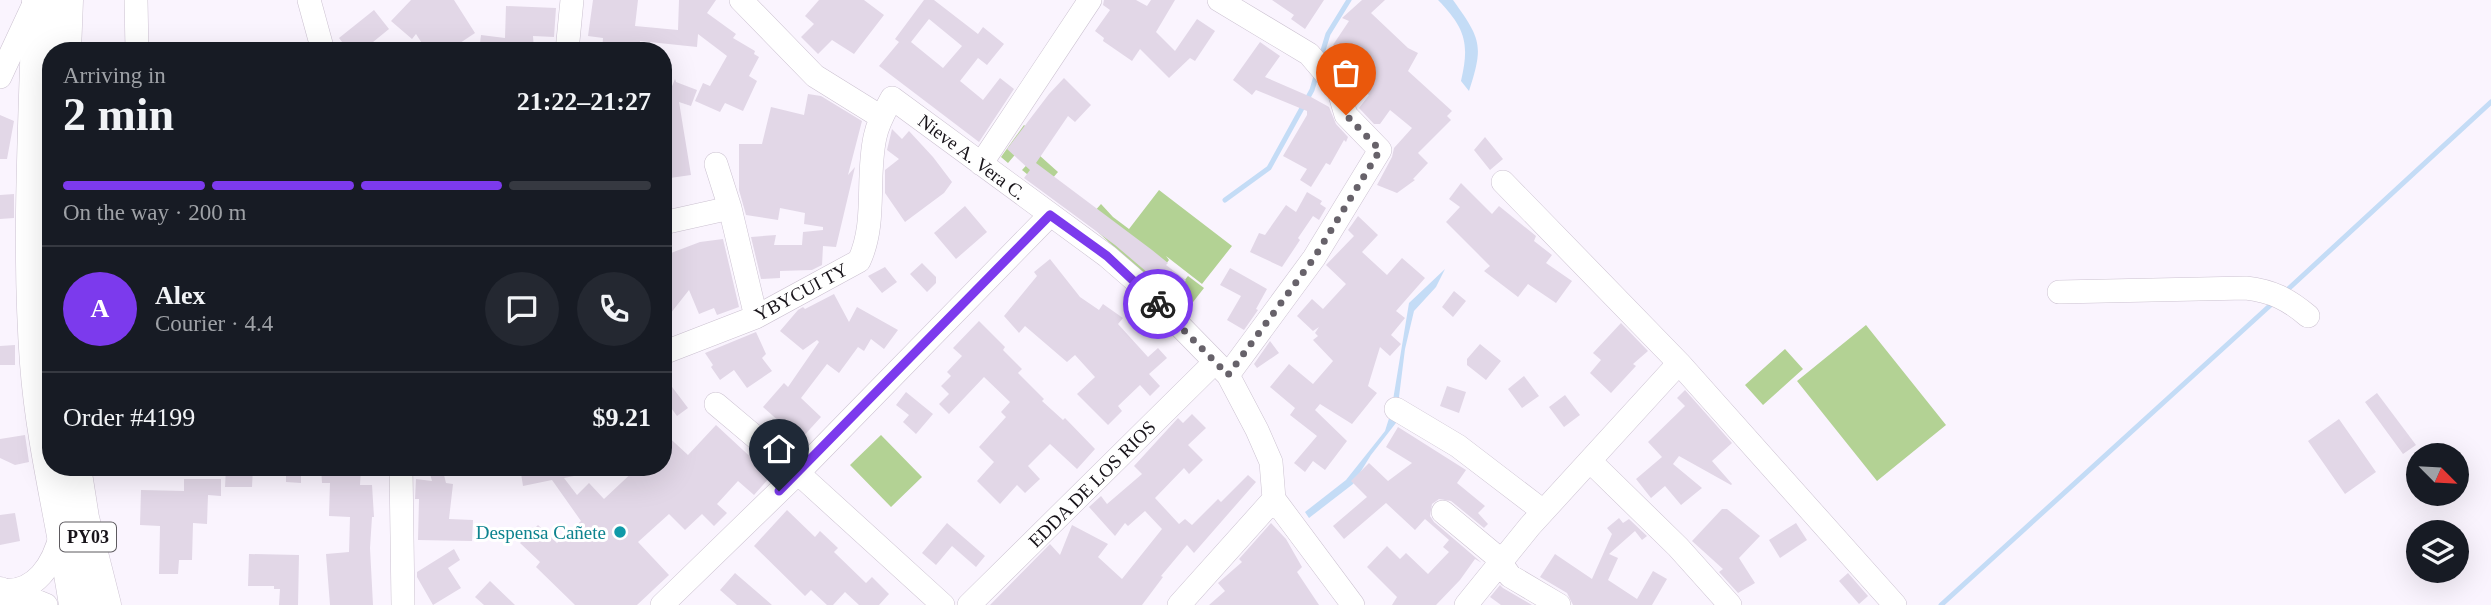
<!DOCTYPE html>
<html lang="en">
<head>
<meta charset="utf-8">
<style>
  :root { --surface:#171b24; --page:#242831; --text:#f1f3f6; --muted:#9ea1a6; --line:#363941; --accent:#7c3aed }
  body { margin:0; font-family:"Times New Roman",serif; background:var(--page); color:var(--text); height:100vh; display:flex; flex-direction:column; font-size:26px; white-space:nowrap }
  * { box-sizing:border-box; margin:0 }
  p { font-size:23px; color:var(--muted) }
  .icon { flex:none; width:38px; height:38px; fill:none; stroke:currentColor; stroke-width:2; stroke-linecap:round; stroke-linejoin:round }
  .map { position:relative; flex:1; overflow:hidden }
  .side { position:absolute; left:42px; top:42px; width:630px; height:434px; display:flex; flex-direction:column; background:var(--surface); border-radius:28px; box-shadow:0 7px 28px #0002 }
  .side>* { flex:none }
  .needle { width:46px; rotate:114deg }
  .buttons { position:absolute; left:2406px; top:443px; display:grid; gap:14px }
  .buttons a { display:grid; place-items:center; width:63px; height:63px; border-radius:50%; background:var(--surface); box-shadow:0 7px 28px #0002; font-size:35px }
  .pin { position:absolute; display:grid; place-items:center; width:60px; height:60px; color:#fff; margin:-72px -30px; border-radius:50% 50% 50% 0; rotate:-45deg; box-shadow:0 0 7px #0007 }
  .pin .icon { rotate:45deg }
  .courier { position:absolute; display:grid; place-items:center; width:70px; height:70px; margin:-35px; border:5px solid #7c3aed; border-radius:50%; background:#fff; color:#222; box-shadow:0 2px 9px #0007 }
  .head em { font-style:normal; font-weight:700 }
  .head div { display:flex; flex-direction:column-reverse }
  .head { display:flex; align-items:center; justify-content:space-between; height:119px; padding:0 21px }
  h1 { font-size:46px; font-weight:700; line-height:52px }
  .bar { display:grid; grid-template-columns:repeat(4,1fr); gap:10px 7px; align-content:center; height:84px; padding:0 21px }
  .bar i { height:9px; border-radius:5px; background:var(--line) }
  .bar .current { background:var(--accent) }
  .bar p { grid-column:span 4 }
  .line { display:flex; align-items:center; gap:18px; padding:0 21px; border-top:2px solid var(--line) }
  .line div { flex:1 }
  .round { display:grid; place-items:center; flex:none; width:74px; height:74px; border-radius:37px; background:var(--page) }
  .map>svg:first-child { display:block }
</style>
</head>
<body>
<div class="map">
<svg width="2491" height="605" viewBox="0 0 2491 605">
  <rect width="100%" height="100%" fill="#faf4fe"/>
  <path fill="#b3d294" d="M1024,125L1047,145L1039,155L1058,172L1044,188L1022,170L1038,153L1026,142L1008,163L1001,157Z
    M1159,190L1232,246L1202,284L1166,256L1169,260L1152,282L1086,221L1101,204L1113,217L1129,229Z
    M1188,276L1204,288L1186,311L1170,298Z
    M1866,325L1946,425L1877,481L1797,381Z
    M1785,349L1803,369L1763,405L1745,385Z
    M881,435L922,477L891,507L850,465Z"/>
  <path fill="#c4dcf6" d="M1438,0H1453C1481,39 1484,45 1469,91L1461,81C1470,43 1465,28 1438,0Z
    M1445,269L1436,287L1414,311L1405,349L1398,405L1393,400L1409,303Z
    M1391,412L1399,419L1371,455L1353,484L1309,518L1305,512L1346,480L1385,431Z"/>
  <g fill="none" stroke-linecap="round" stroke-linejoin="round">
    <path stroke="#c4dcf6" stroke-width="5" d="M1321,57L1328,34L1349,0
      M1225,200L1269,168L1312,90L1317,73
      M2285,292L2491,102
      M1941,605L2275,301"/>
  </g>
  <path fill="#e2d7e7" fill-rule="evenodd" d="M411,0H454L475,33L448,51H427L416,34L412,39L391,21Z
    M593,0H638L635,26L678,30L679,0H716L707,13L736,34L733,38L755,51L754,54L759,57L749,76L757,81L743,111L725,103L720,112L695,101L703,83L710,86L727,56L698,34L697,47L640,41L639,51H602L603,38L588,36Z
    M819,0H864L884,15L854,54L832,40L818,54L801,37L814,24L805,16Z
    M924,0H934L978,34L983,27L1004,44L987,65L978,58L960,81L983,100L1000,78L1014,89L979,142L879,66L899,42L895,39ZM929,19L962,46L943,68L911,42Z
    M1104,0H1136L1147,6L1151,0H1175L1156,32L1175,51L1197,19L1215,31L1195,61L1190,58L1169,78L1140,49L1132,61L1103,41L1104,38L1095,31L1110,10L1103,5Z
    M1272,0H1324L1305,29L1291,19L1294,15Z
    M1362,0H1385L1371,13L1408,48L1418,53L1408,71L1452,111L1447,116L1451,120L1418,153L1428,163L1413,179L1415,180L1397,193L1377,185L1392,157L1394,148L1412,128L1390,110L1380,124H1374L1359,108L1369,95L1365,92L1370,86L1351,71L1359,61L1333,45L1349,21L1342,18Z
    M506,6L556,8L554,37L533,36L534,51H479L481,35L505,38Z
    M374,10L389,29L362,51H349L339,38Z
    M1260,42L1280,56L1265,77L1311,97L1329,107L1336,124L1348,137L1346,142L1344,140L1330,165L1326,163L1311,187L1300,180L1307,169L1283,156L1307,115V111L1256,90L1252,95L1233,80Z
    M1064,78L1091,105L1075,122L1068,116L1036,163L1152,250L1168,263L1166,265L1186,280L1175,296L1115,245L1024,178L1030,170L1007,149L1049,94Z
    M675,79L676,82L697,90L691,106L679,102L691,175L663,179V108Z
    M808,94L821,96L862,121L848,175L855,167L836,247L823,246L822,265L812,270L780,271V278L761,279L751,237L776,235L774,245H802L803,232L823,230V227L804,224L805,213L780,208L778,220L746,215L739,190V144H762L771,107L804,115Z
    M0,115L14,121L7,159H0Z
    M892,129L902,139L909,131L933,157L952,182L944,193L905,222L885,193V170L899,159L887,150Z
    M1485,137L1503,159L1490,170L1474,150Z
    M1461,183L1492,214L1499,206L1536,236L1534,241L1552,255L1546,263L1572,281L1556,303L1528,284L1518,297L1484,271L1490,266L1446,222L1460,207L1449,199Z
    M1307,192L1322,201L1320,204L1326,208L1319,220L1313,216L1298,238L1300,240L1282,267L1250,252L1259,233L1265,235L1286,205L1296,212Z
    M14,194V218L0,219V195Z
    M965,206L987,232L956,259L934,233Z
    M1358,216L1378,235L1362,252L1387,275L1402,258L1425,278L1396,311L1405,318L1391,335L1401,344L1390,356L1380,347L1368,386L1377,393L1352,424L1320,404L1315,410L1347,441L1325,470L1313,461L1305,472L1294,463L1317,436L1290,415L1295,408L1270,387L1289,364L1313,384L1333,361L1313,340L1318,336L1315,333L1319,327L1313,331L1297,316L1312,299L1323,309L1346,284L1326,265L1354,236L1348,230Z
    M723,239L739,307L717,315L714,308L699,314L689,290L663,323V256L700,242Z
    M1050,259L1080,297L1099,310L1103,304L1123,318L1118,324L1148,357L1158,348L1167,358L1149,374L1160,386L1150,396L1140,385L1118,406L1122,411L1108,425L1077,394L1095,377L1075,355L1067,362L1025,326L1019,333L1004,316L1037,276L1034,272Z
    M922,263L936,277V283L927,292L910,274Z
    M885,267L897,282L882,293L868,276Z
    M1230,268L1267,289L1256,309L1258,310L1244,330L1227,320L1241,296L1220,285Z
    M1454,291L1466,301L1453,317L1442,307Z
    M834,294L849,322L857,307L898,330L884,349L871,339L864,351L858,347L839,373L827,364L801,398L821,417L800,440L763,407L784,383L788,387L819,342L817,340L803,350L780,331L798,310L803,307L805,309Z
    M979,321L1005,347L1003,350L1022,369L1018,373L1044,399L1042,401L1063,420L1065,418L1095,449L1077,469L1050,444L1028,466L1040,479L1025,493L1017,485L1000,504L977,481L994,462L979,447L1006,417L1001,412L1010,402L984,377L949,414L939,404L949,394L941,386L951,376L947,372L962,356L953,348Z
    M1621,323L1648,351L1633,364L1636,366L1611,393L1590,373L1601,360L1593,353Z
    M756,332L766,354L762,358L772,371L747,388L734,370L720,380L711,367L713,365L705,353Z
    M1270,341L1279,353L1257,368L1254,364Z
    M1480,344L1501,361L1486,380L1467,365V359Z
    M15,345V365H0V346Z
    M663,375L688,408L677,416L663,397Z
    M1524,376L1539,396L1522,408L1508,389Z
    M1447,386L1466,392L1459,413L1440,406Z
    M1685,390L1732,443L1712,461L1732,484L1731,485L1679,456L1673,464L1702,488L1681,505L1665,486L1651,498L1636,479L1662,457L1648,442L1685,406L1677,398Z
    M906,392L933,414L916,434L903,422L909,415L896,405Z
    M2377,393L2416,445L2403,454L2365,402Z
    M1565,395L1580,415L1564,427L1549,407Z
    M1192,414L1206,428L1188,445L1203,460L1189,474L1184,468L1155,498L1179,524L1185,519L1192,525L1218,499L1221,502L1248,475L1256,482L1194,553L1187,545L1161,576L1163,577L1142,605H990L1050,544L1060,555L1072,525L1108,544L1098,557L1122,579L1162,529L1145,511L1128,526L1125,523L1115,536L1089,507L1101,496L1107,504L1142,474L1134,466L1178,418L1183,423Z
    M2339,419L2376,472L2345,494L2308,441Z
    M716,425L771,476L754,495L738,481L717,504L727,513L714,526L702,514L685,530L669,514L638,542L669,575L637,605H575L536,567L540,562L520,543L538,525L557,543L581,521L552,480L523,486L520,467H583L584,474L564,478L577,495L589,483L604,499L638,467H663V432L688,455Z
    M1398,427L1466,470L1457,483L1485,506L1478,513L1488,524L1484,528L1451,501L1439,499L1432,504L1430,516L1434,522L1482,563L1475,559L1460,580L1436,605H1392L1397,597L1367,567L1387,546L1400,559L1406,553L1428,574L1449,552L1443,547L1449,540L1425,519L1415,530L1386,503L1344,539L1333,526L1367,497L1351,481L1369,463L1388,481L1412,463L1386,447Z
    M25,435L29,462L15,465L0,458V439Z
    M226,467H253L252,487H225Z
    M286,467H301V483L286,482Z
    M321,467H361L360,485H372L374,517H372L370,548L373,605H330L326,554L349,552L350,517L329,516L330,483H322Z
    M428,467H442L446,483L453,484L449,519L473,520L472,541L418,540L419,499H415L416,479L432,481Z
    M184,479H221V496L208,495L207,524L193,523L192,560H179L178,574H159L160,526L140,525L141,490L184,491Z
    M1722,509H1727L1760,536L1739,558L1755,583L1738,593L1719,572L1723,569L1692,541Z
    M787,510L815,537L820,531L838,548L834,552L866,583L872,577L889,594L879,605H859L845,592L833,605H827L811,590L805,596L754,546Z
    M15,513L20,541L0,545V515Z
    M1619,518L1623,523L1629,519L1647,536L1642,540L1635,531L1609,554L1618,558L1608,580L1637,599L1653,571L1667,579L1652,605H1573L1567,593L1540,577L1555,554L1592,579L1612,534L1607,528Z
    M947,523L985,556L976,567L952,546L936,565L922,553Z
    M1271,523L1286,539L1302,567L1297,572L1319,605H1209L1225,591L1218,583L1242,562L1239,559Z
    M1796,523L1807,540L1780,558L1769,540Z
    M454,549L460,560L448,568L461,588L433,605L417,577V572Z
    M249,554L299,555L298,605H279L280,589H274V586H248Z
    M735,573L772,605H737L720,590Z
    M1848,573L1868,596L1859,604L1839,581Z
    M490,581L515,605H484L475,597Z
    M1500,585L1503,588L1532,605H1501L1490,597Z"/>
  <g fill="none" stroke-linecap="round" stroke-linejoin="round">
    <g stroke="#ccc2d1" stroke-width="24">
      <path id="minor" d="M136,0L137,51
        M309,0L323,51
        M741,0L815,76L881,117
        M1219,0L1309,54L1338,88L1346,115L1380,150L1314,258L1228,375
        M567,51L572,0
        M0,77L33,6
        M716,164L730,208L756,317
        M981,164L1090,0
        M1503,182L1679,363L1895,605
        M663,223L730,208
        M2059,292L2246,288C2272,291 2288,299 2308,316
        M663,353L756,317L859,261C877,223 866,178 875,137C878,122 885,111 892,98L1107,256L1137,282L1228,375L1257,430L1271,462L1274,499L1353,605
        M716,404L798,473L943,605
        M1396,409L1458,446L1543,511
        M1591,462L1678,547L1730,605
        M401,467L403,605
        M1443,512L1496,556L1510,576L1559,605
        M0,590C35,595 54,564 61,533
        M6,592L22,595L46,605
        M662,605L798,473L1050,215
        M969,605L1214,363
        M1179,605L1274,499
        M1466,605L1530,526L1679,363"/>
    </g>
    <g stroke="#ccc2d1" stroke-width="33">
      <path id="highway" d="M38,0C35,120 27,243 36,363C42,445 63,524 75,605
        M65,51L67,0
        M75,467L83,518L105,605
        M0,593L21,605"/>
    </g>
    <use href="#minor" stroke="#fff" stroke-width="23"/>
    <use href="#highway" stroke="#fff" stroke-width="32"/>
  </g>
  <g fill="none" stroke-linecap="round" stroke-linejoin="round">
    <path stroke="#67626a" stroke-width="7" stroke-dasharray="0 12.6" d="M1158,304L1228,375L1314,258L1380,150L1346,115"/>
    <path stroke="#7c3aed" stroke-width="9" d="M779,491L1050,215L1107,256L1158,304"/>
  </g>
  <circle fill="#0f9aa8" stroke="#fff" stroke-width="2.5" cx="620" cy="532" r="7"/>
  <g text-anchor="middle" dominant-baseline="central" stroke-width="6" stroke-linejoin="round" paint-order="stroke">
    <rect fill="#fff" stroke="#5d5a5f" stroke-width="2" x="60" y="522.5" width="56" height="29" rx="5"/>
    <g font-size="18" font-weight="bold" fill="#18141a">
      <text x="88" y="537">PY03</text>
    </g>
    <g font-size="19" fill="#18141a" stroke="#fff">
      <text transform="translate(972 157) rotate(37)">Nieve A. Vera C.</text>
      <text transform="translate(801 292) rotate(-28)">YBYCUI TY</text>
      <text transform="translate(1092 484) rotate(-45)">EDDA DE LOS RIOS</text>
    </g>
    <g font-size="19" fill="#0d838f" stroke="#fff" text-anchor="end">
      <text x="606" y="532">Despensa Cañete</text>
    </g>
  </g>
</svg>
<div class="buttons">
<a><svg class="needle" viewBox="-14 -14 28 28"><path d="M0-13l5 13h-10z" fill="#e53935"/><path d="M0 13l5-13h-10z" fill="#9ea1a6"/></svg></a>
<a><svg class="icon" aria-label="layers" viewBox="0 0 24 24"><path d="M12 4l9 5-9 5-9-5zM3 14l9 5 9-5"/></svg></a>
</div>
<div class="pin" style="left:1346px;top:115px;background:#ea580c"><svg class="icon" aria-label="bag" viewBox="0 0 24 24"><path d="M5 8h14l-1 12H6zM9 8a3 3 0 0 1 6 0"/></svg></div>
<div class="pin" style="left:779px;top:491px;background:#1f2937"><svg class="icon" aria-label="home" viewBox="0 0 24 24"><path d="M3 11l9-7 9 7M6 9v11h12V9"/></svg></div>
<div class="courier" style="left:1158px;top:304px"><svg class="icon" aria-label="bike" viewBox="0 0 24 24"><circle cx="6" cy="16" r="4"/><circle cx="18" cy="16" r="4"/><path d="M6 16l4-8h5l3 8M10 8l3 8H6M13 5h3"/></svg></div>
<section class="side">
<div class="head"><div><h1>2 min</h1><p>Arriving in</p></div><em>21:22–21:27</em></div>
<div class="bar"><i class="current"></i><i class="current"></i><i class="current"></i><i></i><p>On the way · 200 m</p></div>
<div class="line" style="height:126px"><b class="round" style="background:var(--accent);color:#fff">A</b><div><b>Alex</b><p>Courier · 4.4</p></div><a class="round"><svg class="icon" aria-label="chat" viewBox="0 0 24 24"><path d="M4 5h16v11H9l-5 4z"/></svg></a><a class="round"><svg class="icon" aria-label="phone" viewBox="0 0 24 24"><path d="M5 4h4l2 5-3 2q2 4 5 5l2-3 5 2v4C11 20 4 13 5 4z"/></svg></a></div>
<div class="line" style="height:91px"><div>Order #4199</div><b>$9.21</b></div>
</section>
</div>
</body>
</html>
